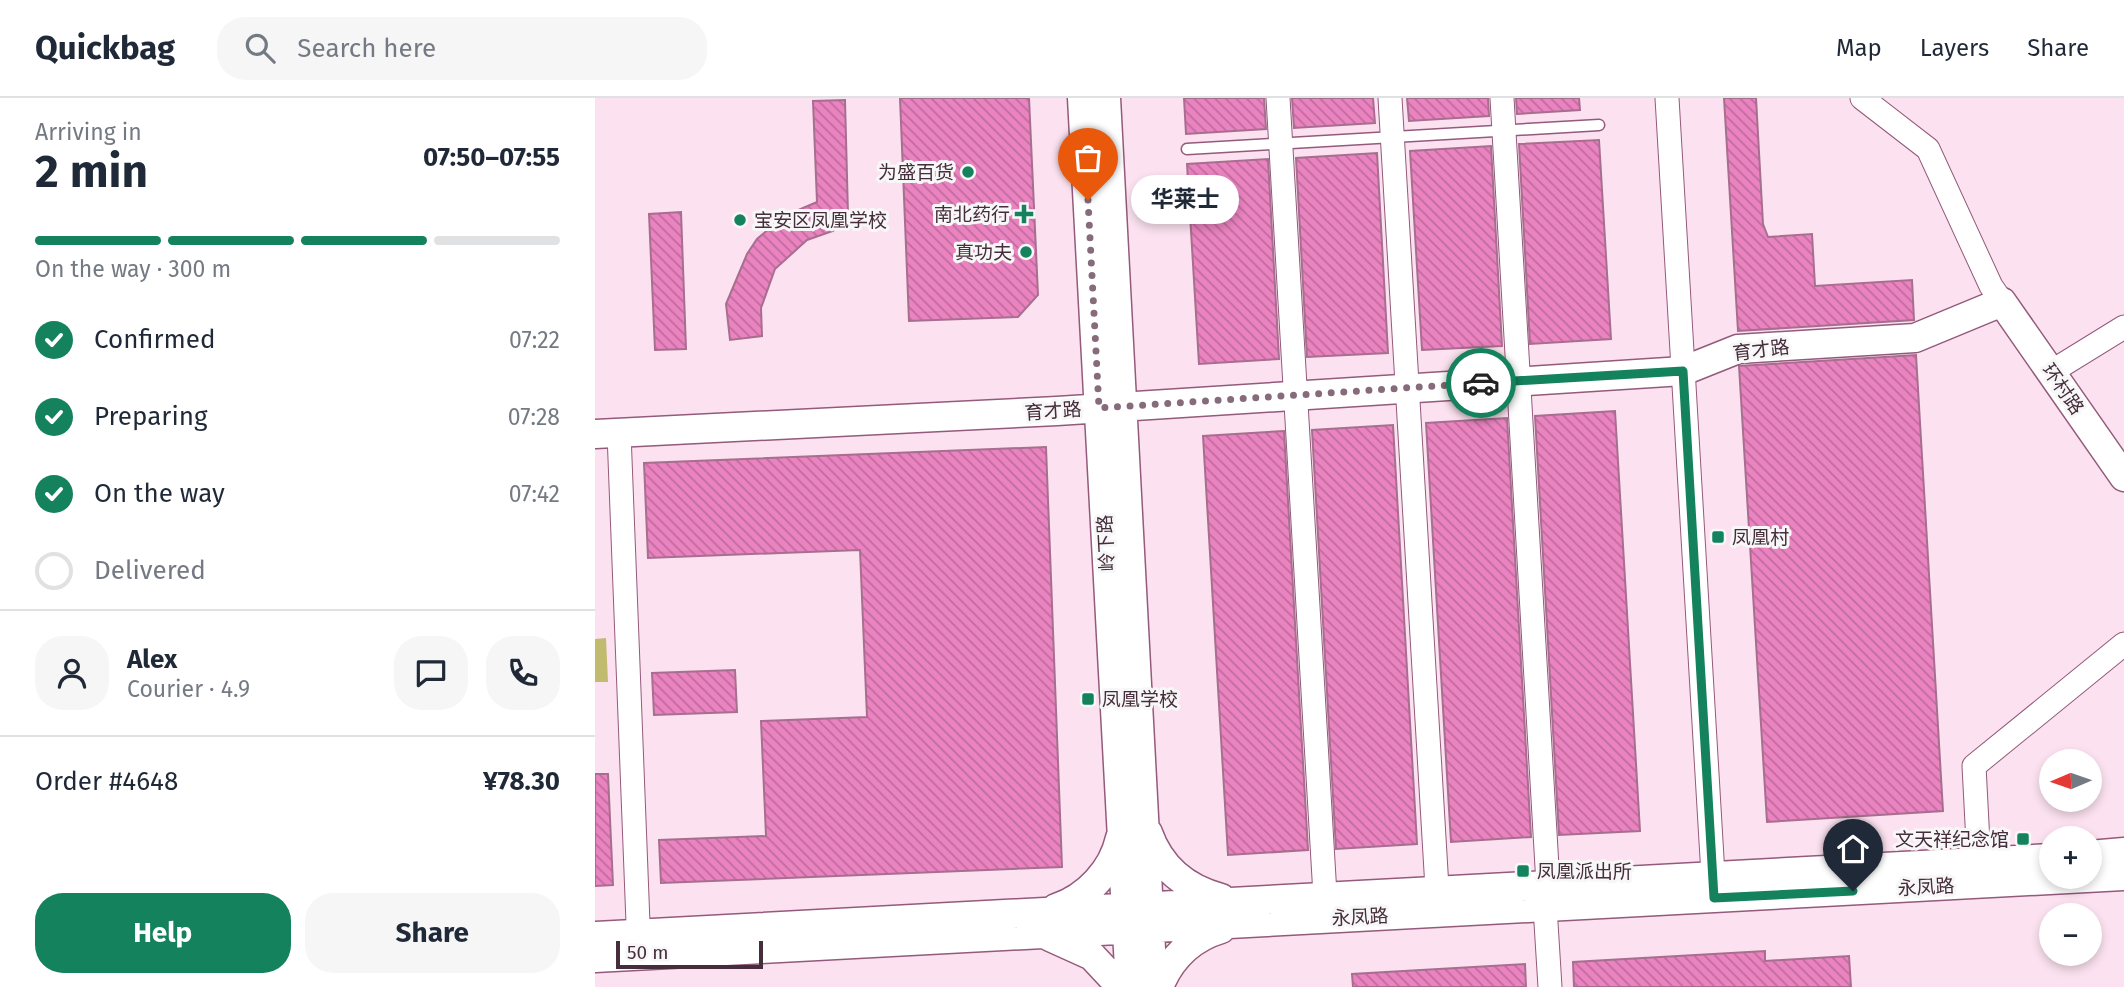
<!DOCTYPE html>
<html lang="en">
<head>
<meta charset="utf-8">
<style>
  :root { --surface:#fff; --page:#f6f6f7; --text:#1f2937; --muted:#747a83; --line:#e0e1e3; --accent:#15825e }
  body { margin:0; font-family:"Fira Sans","Noto Sans SC",sans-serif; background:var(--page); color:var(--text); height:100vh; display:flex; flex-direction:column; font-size:26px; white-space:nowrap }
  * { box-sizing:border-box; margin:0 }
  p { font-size:23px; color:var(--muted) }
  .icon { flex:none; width:38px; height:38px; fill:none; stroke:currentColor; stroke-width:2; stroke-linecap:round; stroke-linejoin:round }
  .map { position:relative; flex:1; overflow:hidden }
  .side { display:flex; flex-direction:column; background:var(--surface); width:595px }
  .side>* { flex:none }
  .needle { width:46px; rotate:268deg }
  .tools { position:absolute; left:1444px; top:651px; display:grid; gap:14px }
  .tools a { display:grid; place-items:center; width:63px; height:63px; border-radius:50%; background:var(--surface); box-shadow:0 4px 10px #0003; font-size:35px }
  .scale { position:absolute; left:21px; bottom:18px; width:147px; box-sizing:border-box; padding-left:7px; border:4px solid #462d3b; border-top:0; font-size:19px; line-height:24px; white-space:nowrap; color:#462d3b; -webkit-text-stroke:5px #f7f7f7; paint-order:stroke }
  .pin { position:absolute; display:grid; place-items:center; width:60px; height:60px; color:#fff; margin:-72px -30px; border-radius:50% 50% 50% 0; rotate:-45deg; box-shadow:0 0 7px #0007 }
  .pin .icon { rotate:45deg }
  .courier { position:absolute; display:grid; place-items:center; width:70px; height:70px; margin:-35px; border:5px solid #15825e; border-radius:50%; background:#fff; color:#222; box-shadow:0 2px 9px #0007 }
  .bubble { position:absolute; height:49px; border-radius:24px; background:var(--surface); box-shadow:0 4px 10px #0003; font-size:23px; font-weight:700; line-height:49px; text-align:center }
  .headline em { font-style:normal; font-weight:700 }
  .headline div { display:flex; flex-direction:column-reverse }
  .headline { display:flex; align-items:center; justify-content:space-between; height:119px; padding:0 35px }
  h1 { font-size:46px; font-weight:700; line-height:52px }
  .bar { display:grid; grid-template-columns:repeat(4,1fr); gap:10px 7px; align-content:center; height:84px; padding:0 35px }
  .bar i { height:9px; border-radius:5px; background:var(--line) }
  .bar .current { background:var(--accent) }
  .bar p { grid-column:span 4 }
  .line { display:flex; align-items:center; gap:18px; padding:0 35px; border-top:2px solid var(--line) }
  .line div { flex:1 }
  .round { display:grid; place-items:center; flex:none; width:74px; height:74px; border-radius:28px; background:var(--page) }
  ol { padding:0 35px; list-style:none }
  li { display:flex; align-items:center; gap:21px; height:77px }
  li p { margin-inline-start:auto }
  li .icon { padding:7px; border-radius:50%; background:var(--accent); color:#fff; stroke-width:4 }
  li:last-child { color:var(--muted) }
  li i { width:38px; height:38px; border:4px solid var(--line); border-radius:50% }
  .action { display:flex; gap:14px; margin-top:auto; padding:14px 35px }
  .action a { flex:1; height:80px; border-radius:28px; background:var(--accent); color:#fff; font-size:28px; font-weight:700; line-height:80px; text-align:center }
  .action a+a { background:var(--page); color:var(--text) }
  header { display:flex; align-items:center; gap:42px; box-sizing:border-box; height:98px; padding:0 35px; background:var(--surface); border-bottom:2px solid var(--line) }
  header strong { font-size:33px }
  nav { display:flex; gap:38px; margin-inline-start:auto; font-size:24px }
  .search { width:490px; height:63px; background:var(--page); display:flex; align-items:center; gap:18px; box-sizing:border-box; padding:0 24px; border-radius:28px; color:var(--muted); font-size:26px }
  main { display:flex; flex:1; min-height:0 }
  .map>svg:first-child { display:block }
</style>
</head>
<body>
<header>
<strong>Quickbag</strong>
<div class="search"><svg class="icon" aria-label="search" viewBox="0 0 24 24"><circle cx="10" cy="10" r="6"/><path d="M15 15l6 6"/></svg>Search here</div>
<nav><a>Map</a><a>Layers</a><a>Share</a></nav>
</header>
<main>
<section class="side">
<div class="headline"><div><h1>2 min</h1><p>Arriving in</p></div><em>07:50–07:55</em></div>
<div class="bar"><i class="current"></i><i class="current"></i><i class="current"></i><i></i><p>On the way · 300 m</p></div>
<ol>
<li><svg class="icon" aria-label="check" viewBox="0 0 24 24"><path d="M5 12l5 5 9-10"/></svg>Confirmed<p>07:22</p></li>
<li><svg class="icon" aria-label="check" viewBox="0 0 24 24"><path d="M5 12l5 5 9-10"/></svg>Preparing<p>07:28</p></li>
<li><svg class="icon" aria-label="check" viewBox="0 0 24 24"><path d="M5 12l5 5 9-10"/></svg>On the way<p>07:42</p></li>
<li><i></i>Delivered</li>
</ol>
<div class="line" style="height:126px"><a class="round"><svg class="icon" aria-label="person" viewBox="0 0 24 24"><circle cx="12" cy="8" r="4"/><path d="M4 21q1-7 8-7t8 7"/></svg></a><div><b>Alex</b><p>Courier · 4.9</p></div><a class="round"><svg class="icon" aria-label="chat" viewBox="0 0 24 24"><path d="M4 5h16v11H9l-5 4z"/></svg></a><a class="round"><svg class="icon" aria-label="phone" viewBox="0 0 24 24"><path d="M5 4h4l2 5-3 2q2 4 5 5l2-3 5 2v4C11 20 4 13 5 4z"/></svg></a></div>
<div class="line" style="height:91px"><div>Order #4648</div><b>¥78.30</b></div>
<div class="action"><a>Help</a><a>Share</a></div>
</section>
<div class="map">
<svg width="1529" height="889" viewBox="0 0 1529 889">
  <defs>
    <pattern id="building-back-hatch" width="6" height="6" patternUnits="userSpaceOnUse" patternTransform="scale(1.75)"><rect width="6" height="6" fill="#ea83c0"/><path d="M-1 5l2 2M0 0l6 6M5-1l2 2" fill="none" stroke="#bf6c9d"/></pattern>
  </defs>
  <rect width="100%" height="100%" fill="#fce2f0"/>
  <path fill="#c1bb6f" d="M11,540L13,584H0V541Z"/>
  <path fill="url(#building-back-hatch)" stroke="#a86e8f" stroke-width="2" d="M305,0H434L443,197L423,219L314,223Z
    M589,0H669L671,31L591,36Z
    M697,0H778L780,25L699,30Z
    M812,0H893L894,18L814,23Z
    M921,0H984L985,12L922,16Z
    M1129,0H1161L1168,126L1173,139L1217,136L1220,188L1317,182L1319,222L1143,233Z
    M250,2L253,116L238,133L212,142L180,171L166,210L167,238L135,242L131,206L152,156L162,141L189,118L222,104L218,3Z
    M1004,42L1016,241L935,246L924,46Z
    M896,48L907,248L827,252L815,53Z
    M782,55L793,255L712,259L701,60Z
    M673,61L684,261L604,266L592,66Z
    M86,114L91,251L60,252L54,116Z
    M1321,257L1348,713L1172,724L1144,268Z
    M1020,313L1045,733L964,737L940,318Z
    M912,320L936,739L856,744L831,325Z
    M798,327L822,746L741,751L717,332Z
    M689,333L713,752L633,757L608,338Z
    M451,349L467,769L66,785L64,742L171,738L166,623L272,619L265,452L53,460L49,365Z
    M140,572L142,614L59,617L57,575Z
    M0,676H13L18,787L0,788Z
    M1170,853V863L1254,858L1256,889H979L978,864Z
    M930,866L931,889H758L757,876Z"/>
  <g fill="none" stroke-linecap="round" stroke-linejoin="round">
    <g stroke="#935a7b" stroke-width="13">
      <path id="service" d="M592,51L1004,27"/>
    </g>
    <g stroke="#935a7b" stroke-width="25">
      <path id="minor" d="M683,0L731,814
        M795,0L843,807
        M907,0L953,786L950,809L955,889
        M1072,0L1119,794
        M1267,0L1333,51L1396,188L1407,204
        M1456,274L1529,229
        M24,335L44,851
        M1384,764L1379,668L1529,546"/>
    </g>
    <g stroke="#935a7b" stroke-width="31">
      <path id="tertiary" d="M487,0L535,889
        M511,0L558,889
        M0,336L462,313L1088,273L1143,251L1320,240L1407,204L1529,379
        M553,735C565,769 591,791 626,800
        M1494,757L1529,754
        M461,810C492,800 518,772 525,740
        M0,838L1456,760
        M455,839L497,858L526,889
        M0,860L1529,778
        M564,889C575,861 596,840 626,831"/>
    </g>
    <use href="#service" stroke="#fff" stroke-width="10"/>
    <use href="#minor" stroke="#fff" stroke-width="23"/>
    <use href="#tertiary" stroke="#fff" stroke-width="28"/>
  </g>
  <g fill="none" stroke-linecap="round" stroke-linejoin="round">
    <path stroke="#866c7a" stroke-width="7" stroke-dasharray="0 12.6" d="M493,102L504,310L886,285"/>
    <path stroke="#15825e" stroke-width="9" d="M886,285L1088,273L1119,800L1258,793"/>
  </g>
  <g fill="#15825e" stroke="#f7f7f7" stroke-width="2.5">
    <circle cx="373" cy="74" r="7"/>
    <path d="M425.5 105.5h7v7h7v7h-7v7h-7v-7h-7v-7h7z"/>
    <circle cx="145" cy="122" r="7"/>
    <circle cx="431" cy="154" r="7"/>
    <rect x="1116" y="432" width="14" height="14" rx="3.5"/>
    <rect x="486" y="594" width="14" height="14" rx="3.5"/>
    <rect x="1421" y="734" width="14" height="14" rx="3.5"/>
    <rect x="921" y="766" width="14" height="14" rx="3.5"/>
  </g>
  <g text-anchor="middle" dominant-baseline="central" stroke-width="6" stroke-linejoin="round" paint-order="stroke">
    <g font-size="19" fill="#462d3b" stroke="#f7f7f7" text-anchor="end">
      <text x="359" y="74">为盛百货</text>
      <text x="415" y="116">南北药行</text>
      <text x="159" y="122" text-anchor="start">宝安区凤凰学校</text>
      <text x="417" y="154">真功夫</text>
      <text x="1137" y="439" text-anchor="start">凤凰村</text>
      <text x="507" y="601" text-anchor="start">凤凰学校</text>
      <text x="1414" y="741">文天祥纪念馆</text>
      <text x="942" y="773" text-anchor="start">凤凰派出所</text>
    </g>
    <g font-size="19" fill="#462d3b" stroke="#f7f7f7">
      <text transform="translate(1166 252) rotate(-7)">育才路</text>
      <text transform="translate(1468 291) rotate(55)">环村路</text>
      <text transform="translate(458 313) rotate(-4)">育才路</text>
      <text transform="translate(511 445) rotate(-93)">岭下路</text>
      <text transform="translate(1331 789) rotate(-3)">永凤路</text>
      <text transform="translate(765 819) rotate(-3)">永凤路</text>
    </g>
  </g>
</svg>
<div class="tools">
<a><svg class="needle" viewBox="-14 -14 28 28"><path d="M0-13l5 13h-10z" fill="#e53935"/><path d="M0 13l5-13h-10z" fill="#747a83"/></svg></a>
<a>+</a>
<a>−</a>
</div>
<div class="scale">50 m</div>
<div class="pin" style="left:493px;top:102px;background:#ea580c"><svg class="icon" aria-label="bag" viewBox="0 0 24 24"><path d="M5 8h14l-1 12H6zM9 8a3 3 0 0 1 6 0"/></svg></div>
<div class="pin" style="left:1258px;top:793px;background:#1f2937"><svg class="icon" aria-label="home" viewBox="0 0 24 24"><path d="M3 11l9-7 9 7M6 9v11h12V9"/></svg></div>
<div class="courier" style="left:886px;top:285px"><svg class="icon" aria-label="car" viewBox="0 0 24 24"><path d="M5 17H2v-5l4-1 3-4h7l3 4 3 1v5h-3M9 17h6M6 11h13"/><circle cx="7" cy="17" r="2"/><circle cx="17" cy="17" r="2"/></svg></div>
<div class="bubble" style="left:536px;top:77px;width:108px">华莱士</div>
</div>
</main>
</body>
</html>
